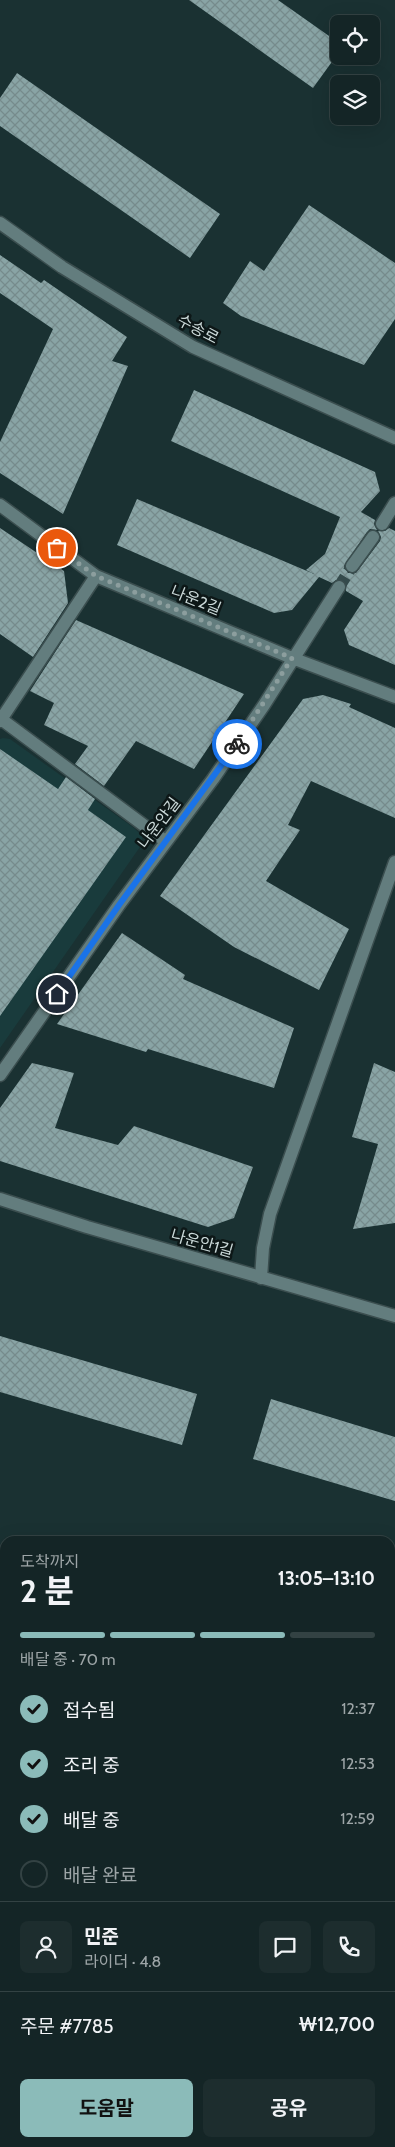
<!DOCTYPE html>
<html lang="ko">
<head>
<meta charset="utf-8">
<style>
  :root { --surface:#142526; --page:#1d2d2e; --text:#f1f3f6; --muted:#9da5a7; --line:#334243; --accent:#8bbbb9 }
  body { margin:0; font-family:Cabin,"Noto Sans KR",sans-serif; background:var(--page); color:var(--text); height:100vh; display:flex; flex-direction:column; font-size:19px; white-space:nowrap }
  * { box-sizing:border-box; margin:0 }
  p { font-size:16px; color:var(--muted) }
  .icon { flex:none; width:28px; height:28px; fill:none; stroke:currentColor; stroke-width:2; stroke-linecap:round; stroke-linejoin:round }
  .map { position:relative; flex:1; overflow:hidden }
  .details { position:absolute; left:0px; top:1536px; width:395px; height:611px; display:flex; flex-direction:column; background:var(--surface); border-radius:15px 15px 0 0; box-shadow:0 5px 20px #0002,0 0 0 1px var(--line) }
  .details>* { flex:none }
  .tools { position:absolute; left:330px; top:15px; display:grid; gap:10px }
  .tools a { display:grid; place-items:center; width:50px; height:50px; border-radius:8px; background:var(--surface); box-shadow:0 5px 20px #0002,0 0 0 1px var(--line); font-size:25px }
  .pin { position:absolute; display:grid; place-items:center; width:42px; height:42px; color:#fff; margin:-21px; border:2px solid #fff; border-radius:50%; box-shadow:0 1px 5px #0007 }
  .courier { position:absolute; display:grid; place-items:center; width:50px; height:50px; margin:-25px; border:4px solid #1a73e8; border-radius:50%; background:#fff; color:#222; box-shadow:0 1px 6px #0007 }
  .summary em { font-style:normal; font-weight:700 }
  .summary div { display:flex; flex-direction:column-reverse }
  .summary { display:flex; align-items:center; justify-content:space-between; height:85px; padding:0 20px }
  h1 { font-size:32px; font-weight:700; line-height:38px }
  .bar { display:grid; grid-template-columns:repeat(4,1fr); gap:8px 5px; align-content:center; height:60px; padding:0 20px }
  .bar i { height:6px; border-radius:4px; background:var(--line) }
  .bar .selected { background:var(--accent) }
  .bar p { grid-column:span 4 }
  .line { display:flex; align-items:center; gap:12px; padding:0 20px; border-top:1px solid var(--line) }
  .line div { flex:1 }
  .round { display:grid; place-items:center; flex:none; width:52px; height:52px; border-radius:8px; background:var(--page) }
  ol { padding:0 20px; list-style:none }
  li { display:flex; align-items:center; gap:15px; height:55px }
  li p { margin-inline-start:auto }
  li .icon { padding:5px; border-radius:50%; background:var(--accent); color:#111; stroke-width:4 }
  li:last-child { color:var(--muted) }
  li i { width:28px; height:28px; border:2px solid var(--line); border-radius:50% }
  .action { display:flex; gap:10px; margin-top:auto; padding:10px 20px }
  .action a { flex:1; height:58px; border-radius:8px; background:var(--accent); color:#111; font-size:20px; font-weight:700; line-height:58px; text-align:center }
  .action a+a { background:var(--page); color:var(--text) }
  .map>svg:first-child { display:block }
</style>
</head>
<body>
<div class="map">
<svg width="395" height="2147" viewBox="0 0 395 2147">
  <defs>
    <pattern id="forest-firs" width="22" height="20" patternUnits="userSpaceOnUse" patternTransform="scale(1.25)"><rect width="22" height="20" fill="#0f4e50"/><path d="M5 1l3.5 6h-7zM16 11l3.5 6h-7z" fill="#316768"/></pattern>
    <pattern id="building-cross-hatch" width="8" height="8" patternUnits="userSpaceOnUse" patternTransform="scale(1.25)"><rect width="8" height="8" fill="#89a4a5"/><path d="M0 0l8 8M0 8l8-8" fill="none" stroke="#768b8c"/></pattern>
  </defs>
  <rect width="100%" height="100%" fill="#1a3132"/>
  <path fill="#193b3c" d="M3,738L10,739L134,828L142,836V844L0,1048V739Z"/>
  <path fill="url(#forest-firs)" d="M390,2127L395,2132V2147H342L341,2143L390,2142Z"/>
  <path fill="url(#building-cross-hatch)" d="M189,0H278L339,43V52L313,88Z
    M17,73L220,214L190,258L0,126V98Z
    M309,205L395,263V319L364,365L241,316L223,303L250,261L264,271Z
    M0,255L41,283L44,280L127,337L112,361L128,366L63,514L0,473V442L53,329L0,293Z
    M194,390L375,472L380,491L361,512L375,520L374,524L377,530L370,529L367,532L344,566L348,573H356L380,541L381,537L378,531H385L389,528L395,531V665L349,645L344,630L363,601L346,591V584L343,580H336L332,583L319,577L292,610L274,613L117,545L137,499L314,574L306,570L325,554L340,517L171,441Z
    M0,528L64,571L68,603L33,657L0,634Z
    M76,620L244,694L194,769L136,741L104,786L75,764L88,746L44,725L54,703L30,691Z
    M323,695L351,704L349,707L395,728V818L311,781L288,825L300,830L266,881L349,929L319,990L234,947L160,896L303,699Z
    M0,749L58,789L66,777L95,799L88,810L126,837L0,1016Z
    M122,933L185,975L183,979L294,1028L274,1088L148,1049L146,1052L57,1024Z
    M32,1063L74,1073L55,1128L118,1145L134,1126L253,1167L234,1218L208,1227L0,1161V1108Z
    M374,1063L395,1072V1223L353,1229L378,1144L352,1137Z
    M0,1336L197,1394L182,1445L0,1392Z
    M271,1399L395,1437V1501L253,1459Z"/>
  <g fill="none" stroke-linecap="round" stroke-linejoin="round">
    <path stroke="#344a4b" stroke-width="12" stroke-dasharray="12 6" stroke-linecap="butt" d="M339,587L352,566"/>
    <g stroke="#3b4e4f" stroke-width="15">
      <path id="minor" d="M0,505L96,576L292,658L395,697
        M382,524L395,503
        M352,566L373,537
        M1,719L165,841
        M0,721L96,576
        M0,1075L119,905L213,779L264,705L339,587
        M0,1199L87,1227L395,1316
        M261,1278L263,1248L270,1214L395,862
        M390,1974L395,1976
        M0,2104L5,2106
        M123,2142L137,2147
        M242,2147L243,2142"/>
    </g>
    <g stroke="#3b4e4f" stroke-width="15">
      <path id="tertiary" d="M0,223L62,267L193,347L395,438"/>
    </g>
    <use href="#minor" stroke="#637d7e" stroke-width="12"/>
    <use href="#tertiary" stroke="#637d7e" stroke-width="12"/>
  </g>
  <g fill="none" stroke-linecap="round" stroke-linejoin="round">
    <path stroke="#8c9e9e" stroke-width="5" stroke-dasharray="0 9" d="M57,548L96,576L292,658L237,744"/>
    <path stroke="#1a73e8" stroke-width="6" d="M57,994L119,905L237,744"/>
  </g>
  <g text-anchor="middle" dominant-baseline="central" stroke-width="5" stroke-linejoin="round" paint-order="stroke">
    <g font-size="16" fill="#cad8d8" stroke="#0d1717">
      <text transform="translate(198 329) rotate(28)">수송로</text>
      <text transform="translate(196 600) rotate(22)">나운2길</text>
      <text transform="translate(159 823) rotate(-53)">나운안길</text>
      <text transform="translate(202 1243) rotate(16)">나운안1길</text>
    </g>
  </g>
</svg>
<div class="tools">
<a><svg class="icon" aria-label="locate" viewBox="0 0 24 24"><circle cx="12" cy="12" r="6"/><path d="M12 2v4M12 18v4M2 12h4M18 12h4"/></svg></a>
<a><svg class="icon" aria-label="layers" viewBox="0 0 24 24"><path d="M12 4l9 5-9 5-9-5zM3 14l9 5 9-5"/></svg></a>
</div>
<div class="pin" style="left:57px;top:548px;background:#ea580c"><svg class="icon" aria-label="bag" viewBox="0 0 24 24"><path d="M5 8h14l-1 12H6zM9 8a3 3 0 0 1 6 0"/></svg></div>
<div class="pin" style="left:57px;top:994px;background:#1f2937"><svg class="icon" aria-label="home" viewBox="0 0 24 24"><path d="M3 11l9-7 9 7M6 9v11h12V9"/></svg></div>
<div class="courier" style="left:237px;top:744px"><svg class="icon" aria-label="bike" viewBox="0 0 24 24"><circle cx="6" cy="16" r="4"/><circle cx="18" cy="16" r="4"/><path d="M6 16l4-8h5l3 8M10 8l3 8H6M13 5h3"/></svg></div>
<section class="details">
<div class="summary"><div><h1>2 분</h1><p>도착까지</p></div><em>13:05–13:10</em></div>
<div class="bar"><i class="selected"></i><i class="selected"></i><i class="selected"></i><i></i><p>배달 중 · 70 m</p></div>
<ol>
<li><svg class="icon" aria-label="check" viewBox="0 0 24 24"><path d="M5 12l5 5 9-10"/></svg>접수됨<p>12:37</p></li>
<li><svg class="icon" aria-label="check" viewBox="0 0 24 24"><path d="M5 12l5 5 9-10"/></svg>조리 중<p>12:53</p></li>
<li><svg class="icon" aria-label="check" viewBox="0 0 24 24"><path d="M5 12l5 5 9-10"/></svg>배달 중<p>12:59</p></li>
<li><i></i>배달 완료</li>
</ol>
<div class="line" style="height:90px"><a class="round"><svg class="icon" aria-label="person" viewBox="0 0 24 24"><circle cx="12" cy="8" r="4"/><path d="M4 21q1-7 8-7t8 7"/></svg></a><div><b>민준</b><p>라이더 · 4.8</p></div><a class="round"><svg class="icon" aria-label="chat" viewBox="0 0 24 24"><path d="M4 5h16v11H9l-5 4z"/></svg></a><a class="round"><svg class="icon" aria-label="phone" viewBox="0 0 24 24"><path d="M5 4h4l2 5-3 2q2 4 5 5l2-3 5 2v4C11 20 4 13 5 4z"/></svg></a></div>
<div class="line" style="height:65px"><div>주문 #7785</div><b>₩12,700</b></div>
<div class="action"><a>도움말</a><a>공유</a></div>
</section>
</div>
</body>
</html>
